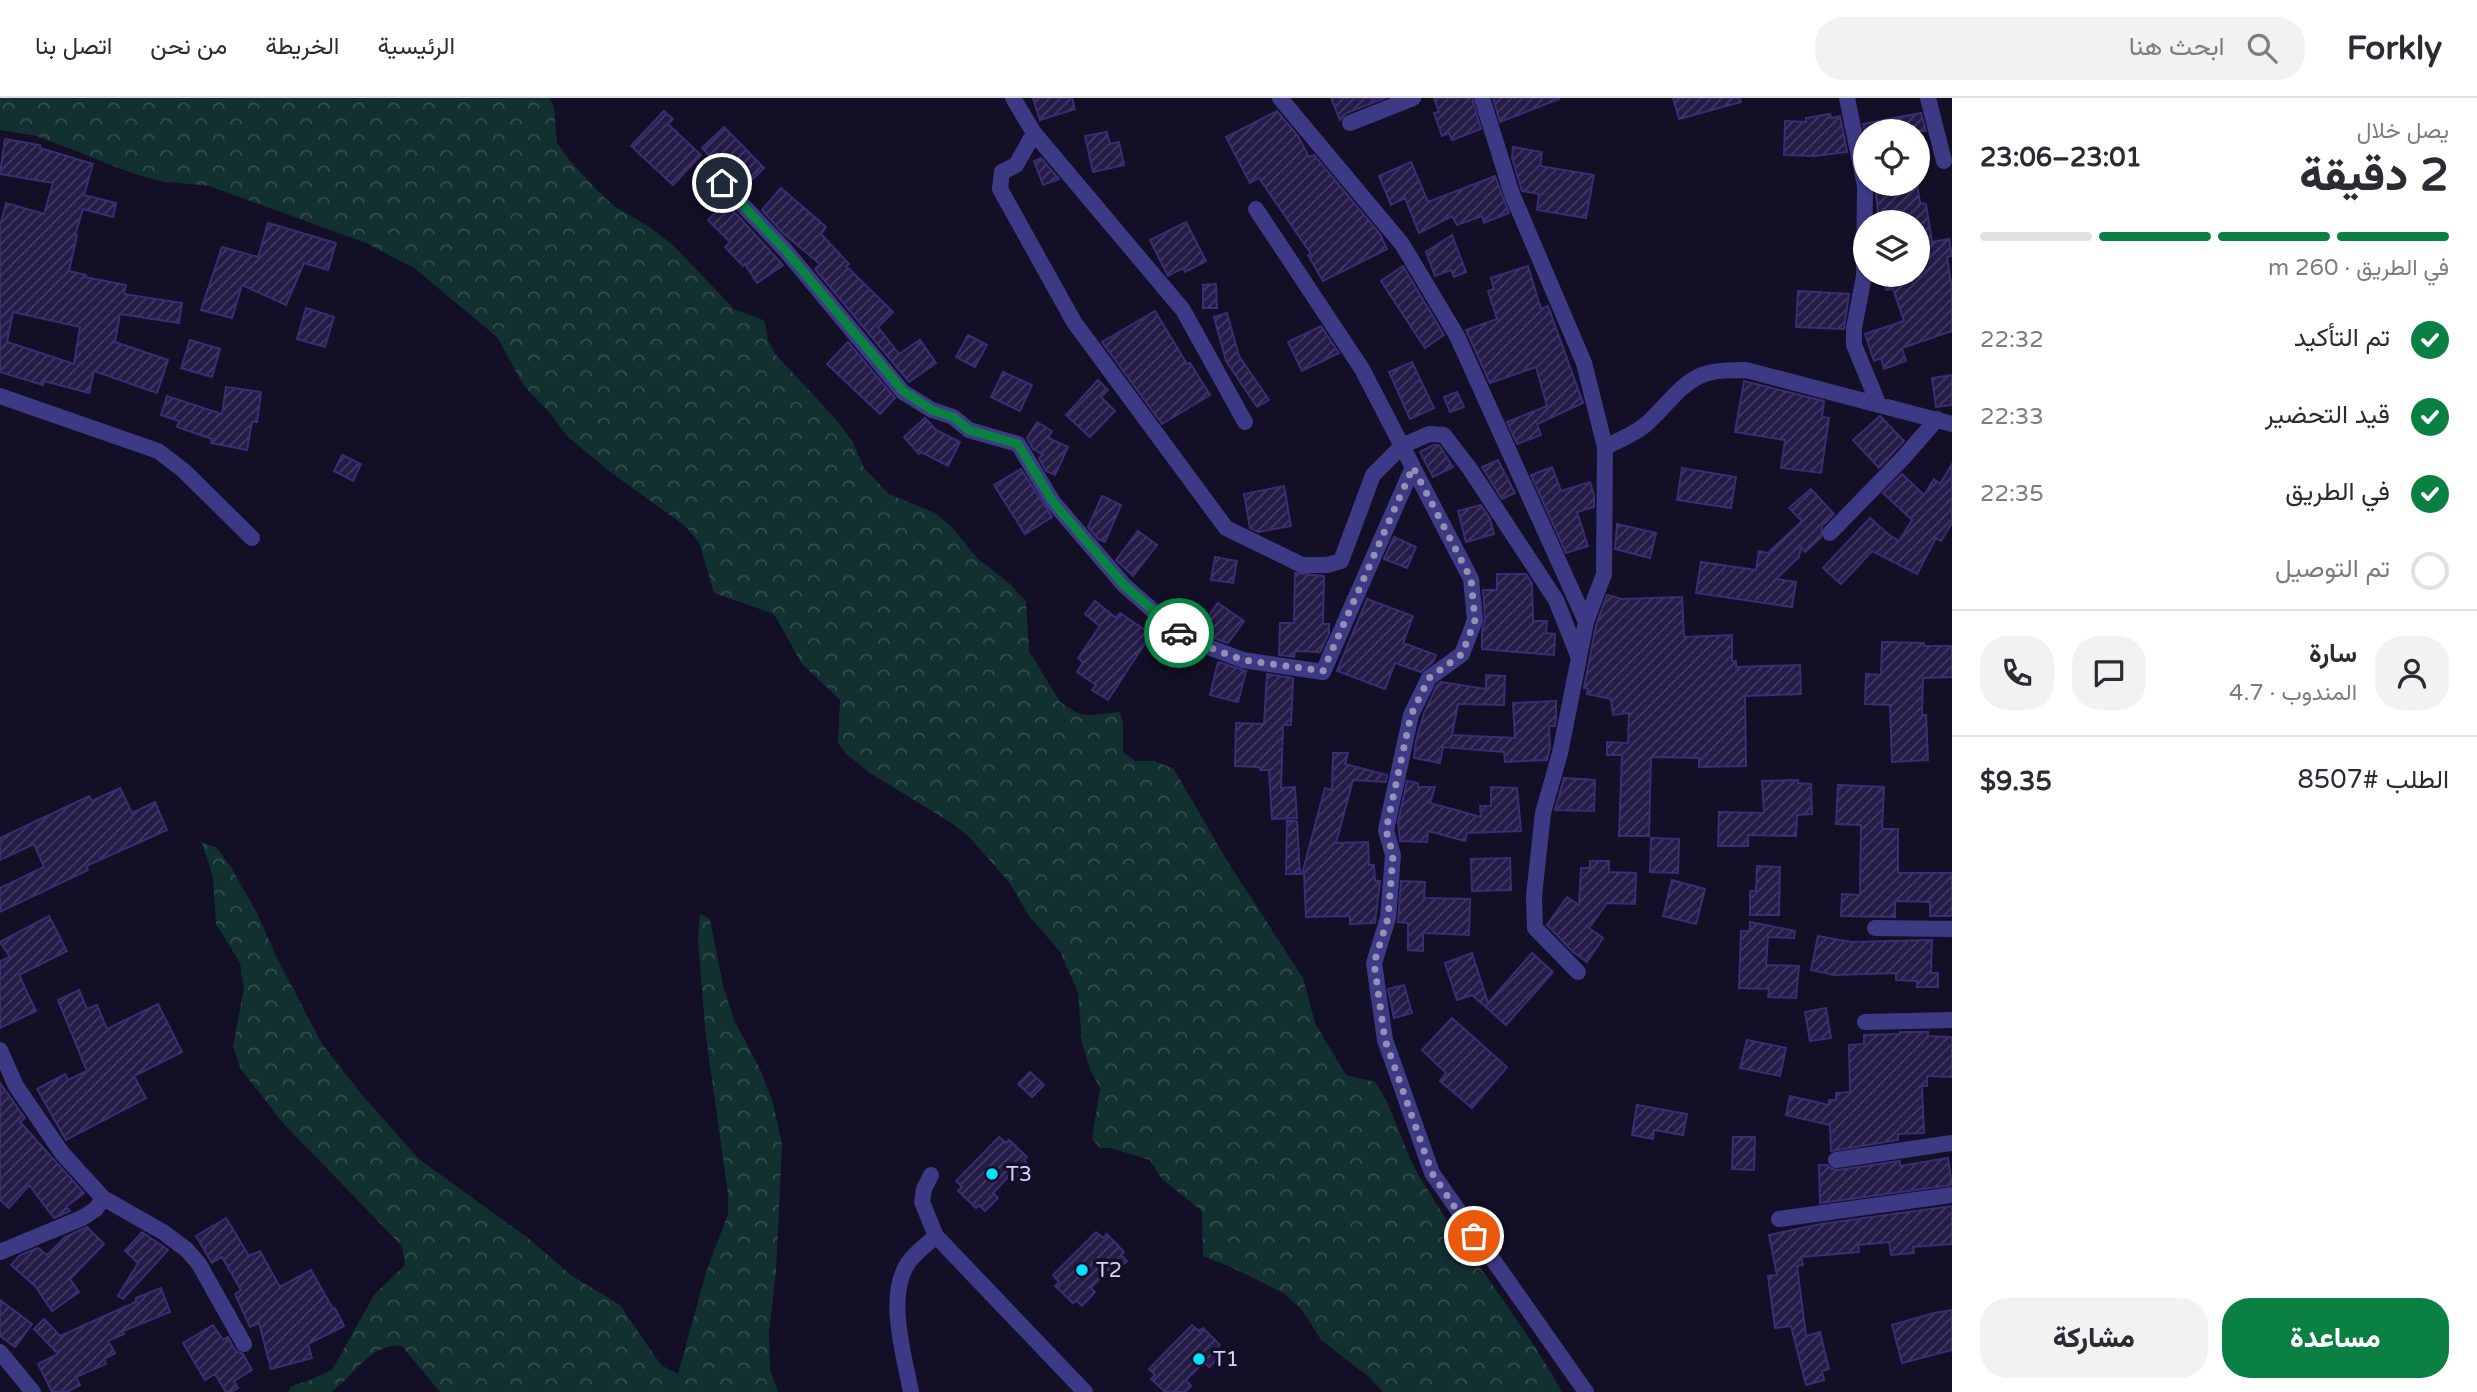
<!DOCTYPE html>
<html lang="ar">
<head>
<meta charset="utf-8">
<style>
  :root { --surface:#fff; --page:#f2f2f3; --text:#2b2b33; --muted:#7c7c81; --line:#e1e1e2; --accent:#0b8043 }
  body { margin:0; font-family:"Varela Round",Vazirmatn,sans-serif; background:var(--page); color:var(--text); direction:rtl; height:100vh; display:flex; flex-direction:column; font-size:26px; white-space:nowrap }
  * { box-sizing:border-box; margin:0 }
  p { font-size:23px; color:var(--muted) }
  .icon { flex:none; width:38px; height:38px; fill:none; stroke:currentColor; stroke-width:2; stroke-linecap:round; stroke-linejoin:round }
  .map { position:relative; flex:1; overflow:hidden; direction:ltr }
  .sheet { display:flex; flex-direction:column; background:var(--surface); width:525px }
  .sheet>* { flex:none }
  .tools { position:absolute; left:1853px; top:21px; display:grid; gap:14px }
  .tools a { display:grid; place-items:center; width:77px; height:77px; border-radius:50%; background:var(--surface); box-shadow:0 2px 5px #0004; font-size:35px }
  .pin { position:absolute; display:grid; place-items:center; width:60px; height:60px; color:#fff; margin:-30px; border:4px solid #fff; border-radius:50%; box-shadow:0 2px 7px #0007 }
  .courier { position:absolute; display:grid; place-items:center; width:70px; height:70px; margin:-35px; border:5px solid #0b8043; border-radius:50%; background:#fff; color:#222; box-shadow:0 2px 9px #0007 }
  .head em { font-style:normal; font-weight:800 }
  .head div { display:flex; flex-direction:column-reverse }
  .head { display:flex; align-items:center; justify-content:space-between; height:119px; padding:0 28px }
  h1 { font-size:46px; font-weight:800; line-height:52px }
  .bar { display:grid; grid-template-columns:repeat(4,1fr); gap:10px 7px; align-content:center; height:84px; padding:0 28px }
  .bar i { height:9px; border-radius:5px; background:var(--line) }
  .bar .selected { background:var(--accent) }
  .bar p { grid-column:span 4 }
  .line { display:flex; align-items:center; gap:18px; padding:0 28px; border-top:2px solid var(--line) }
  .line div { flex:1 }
  .round { display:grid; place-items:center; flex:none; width:74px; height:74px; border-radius:28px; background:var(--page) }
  ol { padding:0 28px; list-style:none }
  li { display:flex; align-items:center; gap:21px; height:77px }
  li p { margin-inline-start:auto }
  li .icon { padding:7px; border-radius:50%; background:var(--accent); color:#fff; stroke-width:4 }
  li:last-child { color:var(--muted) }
  li i { width:38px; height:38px; border:4px solid var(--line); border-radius:50% }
  .button { display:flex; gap:14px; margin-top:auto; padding:14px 28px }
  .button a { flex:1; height:80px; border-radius:28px; background:var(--accent); color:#fff; font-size:28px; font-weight:800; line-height:80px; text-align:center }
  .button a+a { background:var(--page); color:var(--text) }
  header { display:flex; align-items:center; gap:42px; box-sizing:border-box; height:98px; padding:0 35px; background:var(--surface); border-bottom:2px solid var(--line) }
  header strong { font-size:33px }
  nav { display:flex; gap:38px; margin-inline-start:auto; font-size:24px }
  .search { width:490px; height:63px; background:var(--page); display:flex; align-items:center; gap:18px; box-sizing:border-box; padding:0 24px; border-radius:28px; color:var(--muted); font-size:26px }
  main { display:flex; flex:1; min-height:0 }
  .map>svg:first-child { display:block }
</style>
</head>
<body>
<header>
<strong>Forkly</strong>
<div class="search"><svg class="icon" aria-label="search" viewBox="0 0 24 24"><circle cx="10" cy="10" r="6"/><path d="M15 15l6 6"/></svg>ابحث هنا</div>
<nav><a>الرئيسية</a><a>الخريطة</a><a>من نحن</a><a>اتصل بنا</a></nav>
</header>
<main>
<section class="sheet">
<div class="head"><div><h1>2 دقيقة</h1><p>يصل خلال</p></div><em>23:01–23:06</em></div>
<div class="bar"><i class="selected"></i><i class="selected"></i><i class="selected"></i><i></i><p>في الطريق · 260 m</p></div>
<ol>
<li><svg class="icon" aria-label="check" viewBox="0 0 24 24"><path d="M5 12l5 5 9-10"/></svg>تم التأكيد<p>22:32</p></li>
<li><svg class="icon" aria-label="check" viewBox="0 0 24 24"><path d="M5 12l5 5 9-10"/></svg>قيد التحضير<p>22:33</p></li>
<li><svg class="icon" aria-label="check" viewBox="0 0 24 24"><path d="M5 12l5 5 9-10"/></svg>في الطريق<p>22:35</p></li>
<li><i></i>تم التوصيل</li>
</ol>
<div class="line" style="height:126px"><a class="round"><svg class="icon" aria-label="person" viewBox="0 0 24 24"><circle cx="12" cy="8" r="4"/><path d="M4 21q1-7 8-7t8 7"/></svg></a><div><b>سارة</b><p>المندوب · 4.7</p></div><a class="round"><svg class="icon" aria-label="chat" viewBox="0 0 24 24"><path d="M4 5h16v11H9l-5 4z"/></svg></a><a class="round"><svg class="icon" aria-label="phone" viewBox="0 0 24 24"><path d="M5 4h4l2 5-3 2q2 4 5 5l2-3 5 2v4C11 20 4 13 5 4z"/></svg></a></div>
<div class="line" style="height:91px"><div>الطلب #8507</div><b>$9.35</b></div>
<div class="button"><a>مساعدة</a><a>مشاركة</a></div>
</section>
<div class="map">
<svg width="1952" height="1294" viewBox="0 0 1952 1294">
  <defs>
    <pattern id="forest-crowns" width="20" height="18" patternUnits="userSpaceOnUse" patternTransform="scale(1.75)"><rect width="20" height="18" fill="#12302f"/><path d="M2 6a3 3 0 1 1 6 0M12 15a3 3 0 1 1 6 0" fill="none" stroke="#344d4e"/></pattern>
    <pattern id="building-hatch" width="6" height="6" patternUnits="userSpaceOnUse" patternTransform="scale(1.75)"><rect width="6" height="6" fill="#241b47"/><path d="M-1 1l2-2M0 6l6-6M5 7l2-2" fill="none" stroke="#433b63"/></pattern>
  </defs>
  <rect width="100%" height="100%" fill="#130f26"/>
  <path fill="url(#forest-crowns)" d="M0,0H549L554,9L557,45L571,64L596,91L614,108L648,128L673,147L734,211L765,223L768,242L776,257L834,319L853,344L864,370L889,396L935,415L952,429L977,460L1009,485L1026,503L1029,553L1060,604L1079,616L1090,617L1120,614L1123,624V654L1135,663H1155L1174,671L1226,761L1303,880L1315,925L1346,977L1375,984C1395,1012 1401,1046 1418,1076C1462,1151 1520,1218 1562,1294H1383L1369,1279L1321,1242L1302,1212L1285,1196L1233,1170L1203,1158L1202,1113L1162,1081L1150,1062L1111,1050H1100L1092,1041L1100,990L1090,971L1082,945L1078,895L1061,855L1029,818L1009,784L969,739L953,726L870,675L846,656L838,645L840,602L802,566L774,516L714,495L699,444L685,428L609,373L567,338L550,315L524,288L497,239L414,170L366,145L209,88L160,83L132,75L37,38L0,32Z
    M202,745L216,749L231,769L258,817L276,858L322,946L363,998L419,1061L528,1140L572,1178L620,1207L661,1267L678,1276L706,1174L728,1116V1096L706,939L698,842L700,816L710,821L723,888L734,922L760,971L773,1005L782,1047L776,1173L769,1235L770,1272L778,1294H440L402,1248C371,1244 354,1278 331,1294H288L291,1288L310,1282L332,1272L374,1197L405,1167L402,1148L282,1024L241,971L233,949L244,890L240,865L216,826L213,779Z"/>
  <path fill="url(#building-hatch)" stroke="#3b2d73" stroke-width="2" fill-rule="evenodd" d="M1033,0H1072L1075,11L1040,22Z
    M1331,0H1385L1346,15L1340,22Z
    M1434,0H1472L1481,31L1452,42L1449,35L1442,38L1434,15L1439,14Z
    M1493,0H1559V1L1500,24Z
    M1673,0H1740L1741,4L1679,21Z
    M664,13L673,21L668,26L701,57L673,87L631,48Z
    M1277,13L1298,38L1309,59L1314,57L1380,136L1387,151L1323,183L1308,157L1311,156L1259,80L1250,85L1226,39Z
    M1921,15L1926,33H1866V38L1863,26Z
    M1830,16L1831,20L1840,18L1847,54L1815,58L1784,57L1785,23L1806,24V20Z
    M724,29L764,70L742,91L702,50Z
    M1107,34L1110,46L1119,44L1124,67L1093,74L1085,38Z
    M5,41L40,47V50L93,66L84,97L116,105L113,119L83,111L75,137H77L69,173L86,177L85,179L126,187L124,196L182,205L179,225L120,216L115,244L168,262L157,295L94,273L89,295L44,283L43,287L0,274V128L6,105L44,116L53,85L0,76ZM13,214L80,229L74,266L7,244Z
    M1513,49L1542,54L1540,68L1594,77L1586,120L1537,112L1539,96L1522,93L1512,60Z
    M1041,60L1059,81L1043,87L1034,63Z
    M1411,64L1428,104L1495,78L1509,115L1484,125L1482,118L1457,127L1452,118L1419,135L1405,100L1391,107L1379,78Z
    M1875,86H1917L1920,105L1926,106L1932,144L1949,141L1952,158L1947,159L1952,192V233L1902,250L1906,263L1884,271L1881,260L1874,263L1865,236L1904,223L1893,191L1886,192L1883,177H1918V124H1879Z
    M781,90L826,129L821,136L849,166L846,168L893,214L878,229L899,256L920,242L936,265L909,284L815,171L820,166L783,135L762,112Z
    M726,105L783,167L757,185L745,166L743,168L725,149L730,144L708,122Z
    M1186,124L1206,163L1185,174L1183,170L1168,178L1150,142Z
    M268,125L336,145L328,172L304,165L286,207L242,187L232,220L201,212L222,149L258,159Z
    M1452,137L1466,174L1454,179L1451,172L1435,178L1426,154Z
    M1403,168L1444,237L1425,250L1381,183Z
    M1528,168L1541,211L1548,208L1583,305L1537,326L1541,337L1517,346L1507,324L1547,308L1536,269L1490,285L1466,232L1497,221L1488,193L1494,191L1491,180Z
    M1216,186L1217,210H1203V187Z
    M1798,193L1849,196L1844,231L1796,229Z
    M306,210L334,219L325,249L297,241Z
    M1155,213L1187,266L1190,265L1210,297L1162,326L1102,244Z
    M1227,215L1239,258L1269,302L1257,309L1226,263L1214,219Z
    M1321,228L1339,255L1302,273L1288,244Z
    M968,237L987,247L975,269L956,259Z
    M190,242L220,251L212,279L181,270Z
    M848,244L895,300L880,316L827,266Z
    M1412,264L1434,310L1410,321L1389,274Z
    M1003,274L1032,287L1020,313L991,299Z
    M1952,277V307L1936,309L1932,280Z
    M1098,282L1108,292L1101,299L1115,313L1090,339L1066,317Z
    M1744,283L1824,303L1822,319L1829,320L1821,375L1781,370L1785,342L1735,334Z
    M226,289L261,294L257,324H252L247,352L211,345L212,341L177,329L179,323L161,317L167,298L222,316Z
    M1457,294L1464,309L1450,314L1444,299Z
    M1880,318L1904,343L1879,370L1853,342Z
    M925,320L936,332L960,344L948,368L921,354L919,356L904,339Z
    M1037,324L1052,333L1048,340L1068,349L1055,377L1046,373L1039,360L1043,357L1033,351L1027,340Z
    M1433,347H1439L1453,369L1433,379L1420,354Z
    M342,357L361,366L353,383L334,373Z
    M1498,362L1515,395L1502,401L1482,369Z
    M1952,366V425L1941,443L1936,440L1917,476L1872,453L1841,486L1823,470L1870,420L1888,436L1899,443L1912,422L1883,395L1902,376L1924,397L1934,381L1940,386Z
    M1552,369L1561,393L1590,384L1594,397V409L1577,414L1588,448L1566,455L1531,377Z
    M1682,370L1736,379L1731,410L1677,402Z
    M1021,371L1052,419L1025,436L994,387Z
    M1284,388L1291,428L1258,434L1250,430L1244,396Z
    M1811,391L1834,416L1822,428L1821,439L1805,454L1801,449L1799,459L1776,481L1796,484L1792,509L1696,495L1701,464L1756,472L1759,453L1768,455L1802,423L1789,410Z
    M1102,398L1121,407L1105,444L1098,441L1088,429Z
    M1481,407L1490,421L1494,436L1466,444L1458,413Z
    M1617,426L1656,435L1650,460L1615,451Z
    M1138,433L1157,447L1133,478L1116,462Z
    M1394,439L1416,449L1407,470L1384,461Z
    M1215,459L1237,463L1233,485L1211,482Z
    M1295,475L1324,478L1323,526H1329V535L1320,554L1295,553L1294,559L1279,557L1280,525H1294Z
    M1497,476H1526L1532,485L1533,523H1547L1546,535L1555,536L1554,557L1482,551V533L1485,521L1483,492H1497Z
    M1607,497L1622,501L1682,499L1684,539L1732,537V563H1736V569L1800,567L1801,596L1745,598L1746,668L1699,669V660L1651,659L1649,738H1619L1622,657H1607V644L1628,645L1629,615L1613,617L1611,601L1587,596L1588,591L1584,590L1596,527Z
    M1367,501L1413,518L1403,545L1436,557L1433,564L1421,574L1395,565L1385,591L1337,573Z
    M1095,503L1116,520L1120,515L1151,536L1108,602L1092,592L1096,587L1077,574L1083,564L1078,560L1100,528L1085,516Z
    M1218,505L1244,523L1228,545L1197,534Z
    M1882,544L1924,545V548H1952V579L1923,580L1922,617H1926L1928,662L1892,664L1890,607L1865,606L1866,576L1881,577Z
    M1218,564L1246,573L1238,604L1210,597Z
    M1267,576L1293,580L1291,627H1283L1281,690L1295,689L1297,720L1272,721L1269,672H1260V669L1235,668L1236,625L1264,626Z
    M1486,577L1505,578L1504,607L1458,606L1452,637L1515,640L1513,605L1556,603V620L1555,628H1549L1550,649L1547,662L1505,664L1504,654L1443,649L1440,665L1414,660L1416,643L1424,615L1437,587L1441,584L1486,591Z
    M1333,655H1348L1345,666L1387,677L1386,684L1353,682L1336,745L1368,744L1369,767H1374L1375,783H1380L1375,825L1350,826V818L1306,819L1304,776H1302L1325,690L1332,692Z
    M1564,680L1595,682L1594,713L1555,712Z
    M1798,682V685L1811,686L1812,716L1797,717L1796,738L1748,737V748H1718L1719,714L1764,715L1762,683Z
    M1407,683L1418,685V689H1435L1430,705L1481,719L1480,708H1491V689L1517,690L1521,733L1467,735L1465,743L1428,733L1427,744L1400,743L1398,724Z
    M1838,687L1884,689L1882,731H1898V775H1952V818H1930V804L1895,803V819L1841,818L1842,796L1860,797L1861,727L1836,726Z
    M120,690L132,715L155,704L167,732L86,768L88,772L0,814V790L44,769L34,746L0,762V740L89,698L92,703Z
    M1287,723H1297L1300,776H1286Z
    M1651,740L1679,741L1678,775L1650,774Z
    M1510,760L1511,792L1472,793L1471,761Z
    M1590,763H1609V774L1636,775L1635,806L1607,805L1589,830L1603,840L1587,864L1573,854L1547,827L1567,799L1579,807L1581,770H1590Z
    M1757,768L1780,769L1779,817H1750V793H1756Z
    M1672,782L1705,791L1696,826L1663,818Z
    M1401,783L1425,784L1424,800L1470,801L1469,837L1423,835V853L1408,852V825L1398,824Z
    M49,818L67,853L19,877L36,913L0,930V863L10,859L0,844Z
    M1750,824L1795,833L1794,840L1768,839L1766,867L1799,868L1796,900L1768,899L1769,891L1739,890L1741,833H1750Z
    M1818,838L1851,844L1932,842L1931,875H1938V889H1917V883L1896,882V875L1834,877L1811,872Z
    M1472,855L1488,905L1532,855L1553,874L1506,927L1472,897L1457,902L1445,865Z
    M1404,887L1412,915L1394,920L1388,891Z
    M79,892L87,911L97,907L107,931L158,906L182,954L134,978L146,1000L66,1042L37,991L65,976L68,982L87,973L58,902Z
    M1826,910L1831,940L1810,943L1805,914Z
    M1452,920L1507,969L1472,1010L1440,983L1446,975L1422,952Z
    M1900,934H1928V938L1952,939V979L1927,978V988H1922L1924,1035L1898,1036V1042L1831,1053L1830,1027L1786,1017L1790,998L1829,1007V1002H1836V995L1850,994L1849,947L1864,946V937L1900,936Z
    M1747,942L1786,950L1780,978L1740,970Z
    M1030,974L1044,987L1032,999L1018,986Z
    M0,985L25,1020L20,1024L84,1095L66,1109L70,1113L54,1120L29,1087L9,1110L0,1102Z
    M1637,1007L1687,1016L1683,1037L1654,1032L1653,1041L1632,1037Z
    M999,1039L1006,1045L1009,1042L1027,1059L1024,1062L1030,1068L1016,1081L1011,1076L993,1095L998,1100L985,1113L979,1107L976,1110L958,1093L962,1089L956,1083Z
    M1733,1039H1755L1754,1072L1732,1071Z
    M1948,1060L1952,1087L1820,1105L1819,1067H1827L1832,1071L1838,1072L1900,1063V1068Z
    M1952,1108V1146L1913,1149L1914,1155L1891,1157L1889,1144L1858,1147L1859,1154L1801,1159L1803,1167L1797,1168L1806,1238L1820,1234L1829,1271L1822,1273L1824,1282L1806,1287L1791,1228L1775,1230L1768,1178L1777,1177L1769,1137L1821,1126Z
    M226,1120L249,1158L260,1153L280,1189L311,1172L333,1211L335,1210L344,1228L308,1246L312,1260L271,1271L259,1225L250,1229L235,1196L241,1192L222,1159L212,1165L196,1138Z
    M87,1129L104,1146L70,1181L79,1194L52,1213L35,1188L11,1167L20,1157L38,1150L47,1157L65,1139Z
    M142,1134L168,1152L123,1201L118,1198L138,1165L125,1153Z
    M1096,1134L1103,1140L1107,1136L1124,1154L1121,1157L1127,1163L1113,1176L1108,1171L1091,1190L1095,1194L1082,1208L1076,1202L1073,1205L1055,1188L1059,1184L1053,1177Z
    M161,1190L170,1214L123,1233L124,1236L108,1243L115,1255L104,1261L106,1266L76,1279L80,1287L67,1294H52L38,1266L58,1256L34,1231L44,1221L60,1238L136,1204V1200Z
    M0,1202L32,1226L15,1249L0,1238Z
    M1952,1212V1252L1902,1265L1892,1227L1934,1215Z
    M213,1227L223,1242L228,1239L235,1252L243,1256L252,1272L234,1283L238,1290L231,1294H226L215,1276L205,1282L183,1245Z
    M1192,1227L1199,1233L1203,1230L1220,1247L1217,1250L1223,1256L1209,1269L1204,1264L1186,1282L1191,1288L1185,1294H1165L1151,1281L1155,1277L1149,1271Z"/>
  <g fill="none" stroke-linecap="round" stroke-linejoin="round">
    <path stroke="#3d3a85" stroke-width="16" d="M1013,0L1034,35L1183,212L1245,324
      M1280,0L1402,146L1457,238L1586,524
      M1482,0L1512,96L1584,265L1605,349C1618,343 1632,337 1644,328C1664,312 1678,287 1702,277C1715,272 1731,272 1746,272L1952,326
      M1847,0L1865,88L1864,178L1854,230V247L1878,305
      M1928,0L1944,63
      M1350,25L1413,0
      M1034,35L1016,67L1002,74L1000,91L1074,224L1226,430L1302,467H1327L1341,463L1373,377L1402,348L1429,336L1444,337L1470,371L1556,502L1579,560L1560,655L1543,715L1534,798L1535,830L1578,874
      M722,85L786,153L903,294L932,312L953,319L969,332L1018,346L1053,404L1124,487L1184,540L1243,562L1323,574L1413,369
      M1256,111L1362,271L1471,481L1475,522L1462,556L1429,580L1411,617L1386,732L1393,757L1388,820L1374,865L1385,942L1432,1075L1586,1294
      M0,298L158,353L183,372L252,440
      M1830,435L1904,359L1937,321
      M1579,559L1586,524L1604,476L1605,349
      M1875,830L1952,831
      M1865,924L1952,922
      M0,952L16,988L62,1055L103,1100L163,1134L187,1152L199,1166L244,1246
      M1836,1062L1952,1045
      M931,1077L924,1091L922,1104L936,1138L1085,1294
      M1779,1121L1952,1097
      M0,1154L82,1120L96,1111L103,1100
      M0,1254L33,1294
      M911,1294C904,1257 886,1198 908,1165C915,1155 927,1146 936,1138"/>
  </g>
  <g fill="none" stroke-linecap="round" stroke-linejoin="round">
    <path stroke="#948fb3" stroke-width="7" stroke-dasharray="0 12.6" d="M1179,535L1184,540L1243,562L1323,573L1413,369L1471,481L1475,522L1462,556L1429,580L1411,617L1386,732L1393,757L1388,820L1374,865L1385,942L1432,1075L1474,1138"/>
    <path stroke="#0b8043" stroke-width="9" d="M722,85L786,153L903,293L932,312L953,319L969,332L1018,346L1053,404L1124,487L1179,535"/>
  </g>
  <g fill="#00e5ff" stroke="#130f26" stroke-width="2.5">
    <circle cx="992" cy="1076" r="7"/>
    <circle cx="1082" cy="1172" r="7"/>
    <circle cx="1199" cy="1261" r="7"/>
  </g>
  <g text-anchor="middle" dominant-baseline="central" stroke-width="7" stroke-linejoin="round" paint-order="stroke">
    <g font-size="21" fill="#d9d4ff" stroke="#130f26" text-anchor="start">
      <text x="1006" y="1076">T3</text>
      <text x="1096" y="1172">T2</text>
      <text x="1213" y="1261">T1</text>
    </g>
  </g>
</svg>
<div class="tools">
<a><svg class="icon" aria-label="locate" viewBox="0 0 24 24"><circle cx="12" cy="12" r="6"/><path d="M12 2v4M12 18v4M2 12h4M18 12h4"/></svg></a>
<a><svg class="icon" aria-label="layers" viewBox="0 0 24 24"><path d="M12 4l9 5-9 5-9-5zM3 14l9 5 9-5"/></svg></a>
</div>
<div class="pin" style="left:1474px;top:1138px;background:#ea580c"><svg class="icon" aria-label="bag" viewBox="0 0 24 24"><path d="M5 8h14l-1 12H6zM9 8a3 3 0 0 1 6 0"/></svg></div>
<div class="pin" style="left:722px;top:85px;background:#1f2937"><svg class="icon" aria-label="home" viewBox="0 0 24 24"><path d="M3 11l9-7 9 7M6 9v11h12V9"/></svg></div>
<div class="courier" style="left:1179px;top:535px"><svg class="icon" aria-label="car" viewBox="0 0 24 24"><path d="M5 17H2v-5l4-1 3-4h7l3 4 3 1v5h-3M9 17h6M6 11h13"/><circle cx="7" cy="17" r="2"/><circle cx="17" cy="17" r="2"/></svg></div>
</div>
</main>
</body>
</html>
